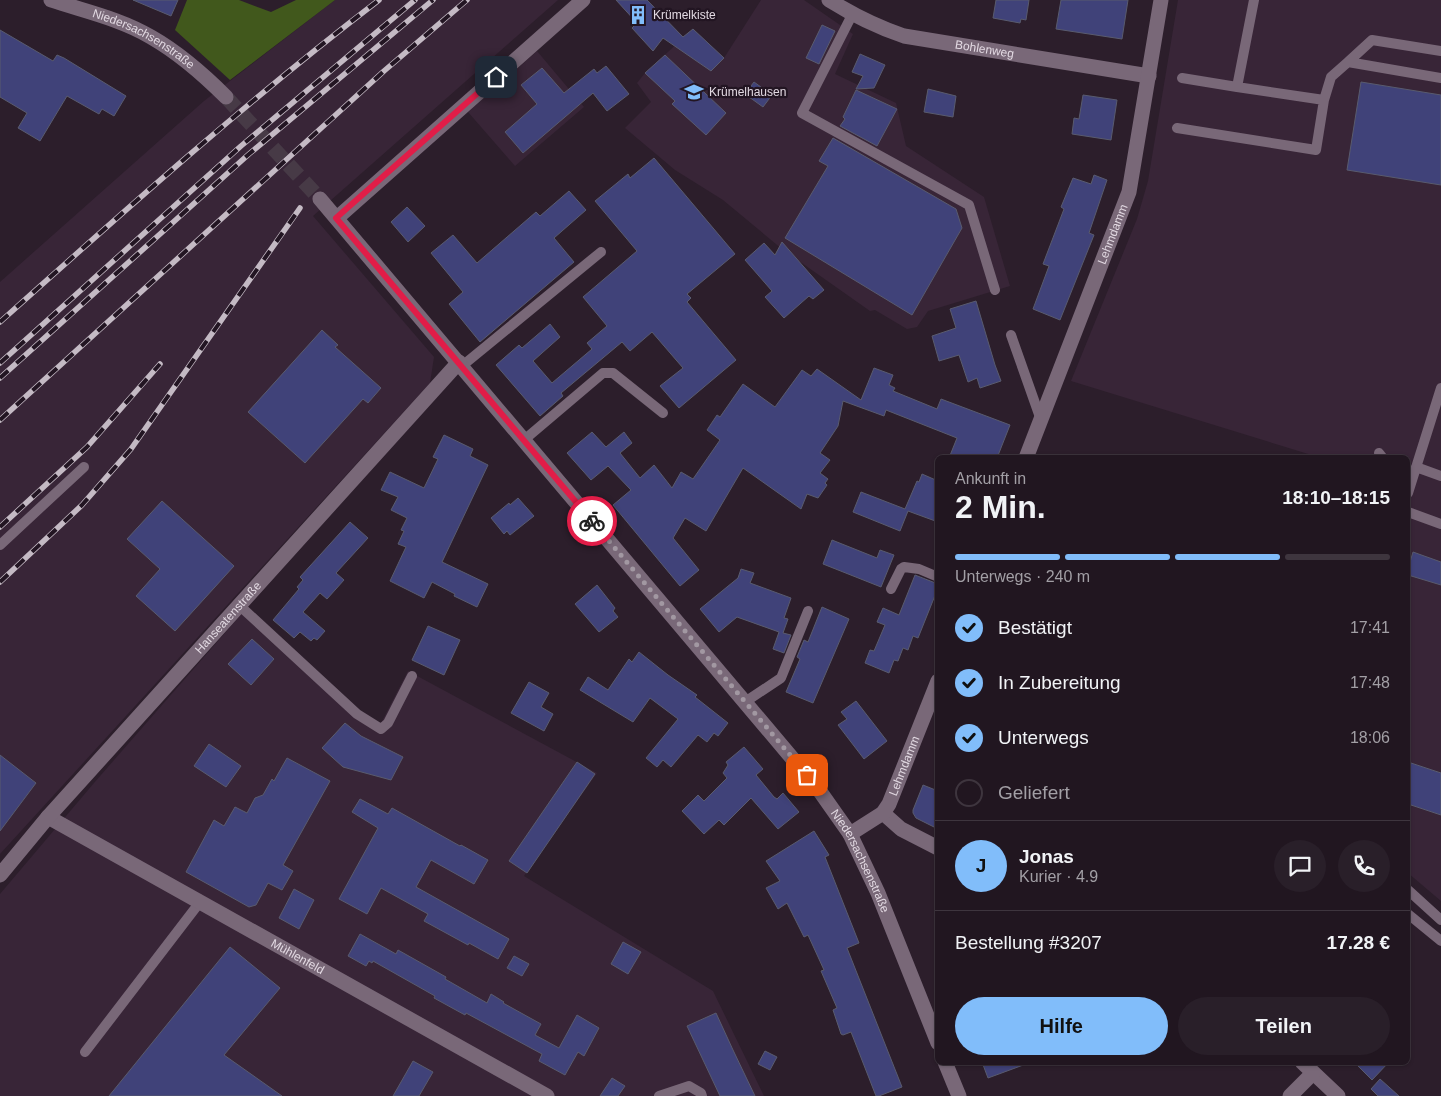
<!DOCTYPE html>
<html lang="de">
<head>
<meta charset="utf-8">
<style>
  :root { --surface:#211620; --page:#291f29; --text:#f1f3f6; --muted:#a29fa5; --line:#3e353e; --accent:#81bdfa }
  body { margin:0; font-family:Arial,sans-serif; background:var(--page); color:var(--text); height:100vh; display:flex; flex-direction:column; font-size:19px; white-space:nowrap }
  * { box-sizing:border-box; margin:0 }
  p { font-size:16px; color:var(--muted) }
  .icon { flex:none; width:28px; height:28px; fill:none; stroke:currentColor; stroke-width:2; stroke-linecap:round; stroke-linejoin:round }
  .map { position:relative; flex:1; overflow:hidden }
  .details { position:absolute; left:935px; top:455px; width:475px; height:610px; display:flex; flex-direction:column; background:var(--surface); border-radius:8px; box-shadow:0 1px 4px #0004,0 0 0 1px var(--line) }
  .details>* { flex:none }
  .pin { position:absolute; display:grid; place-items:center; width:42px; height:42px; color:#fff; margin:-21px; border-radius:10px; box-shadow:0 2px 8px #0006 }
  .courier { position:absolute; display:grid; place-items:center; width:50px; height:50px; margin:-25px; border:4px solid #e11d48; border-radius:50%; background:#fff; color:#222; box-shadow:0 1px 6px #0007 }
  .head em { font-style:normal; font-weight:800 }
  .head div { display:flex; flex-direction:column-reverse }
  .head { display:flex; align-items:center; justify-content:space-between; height:85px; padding:0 20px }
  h1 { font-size:32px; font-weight:800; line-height:38px }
  .bar { display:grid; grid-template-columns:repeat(4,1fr); gap:8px 5px; align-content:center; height:60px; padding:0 20px }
  .bar i { height:6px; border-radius:4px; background:var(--line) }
  .bar .active { background:var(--accent) }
  .bar p { grid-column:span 4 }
  .line { display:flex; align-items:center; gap:12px; padding:0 20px; border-top:1px solid var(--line) }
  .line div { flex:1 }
  .round { display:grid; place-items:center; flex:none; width:52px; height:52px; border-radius:26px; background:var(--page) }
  ol { padding:0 20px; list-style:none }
  li { display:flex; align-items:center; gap:15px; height:55px }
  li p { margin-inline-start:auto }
  li .icon { padding:5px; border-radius:50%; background:var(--accent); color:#111; stroke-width:4 }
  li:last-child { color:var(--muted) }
  li i { width:28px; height:28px; border:2px solid var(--line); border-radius:50% }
  .primary-button { display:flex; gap:10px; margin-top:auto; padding:10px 20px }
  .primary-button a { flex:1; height:58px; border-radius:30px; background:var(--accent); color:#111; font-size:20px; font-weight:800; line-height:58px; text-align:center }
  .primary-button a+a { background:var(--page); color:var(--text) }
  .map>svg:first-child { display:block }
</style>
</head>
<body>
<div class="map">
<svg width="1441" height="1096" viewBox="0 0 1441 1096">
  <rect width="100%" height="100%" fill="#2c1e2b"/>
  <path fill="#382537" d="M335,0H558L313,216L434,357L430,383L0,854V282L204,101Z
    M761,0H804L853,34L835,74L896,103L906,146L984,197L1010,286L928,311L917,327L907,329L875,310L870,311L782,249L723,200L675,170L625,128L651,102L637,83L645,73L693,29L724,58Z
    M1178,0H1441V901L1408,873V458L1318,457L1071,381L1137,219L1148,181Z
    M537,51L584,107L515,166L468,112Z
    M245,610L379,727L408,671L597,773L524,876L713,991L764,1096H0V894L94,783Z"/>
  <path fill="#41581c" d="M187,0H239L271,12L296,0H335L230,80L175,30Z"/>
  <path fill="#404279" stroke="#595b6e" d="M133,0H178L171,16Z
    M616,0H647L683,37L693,29L724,58L711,71L663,38L653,51L632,28L637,23Z
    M996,0H1029L1026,20L1021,19L1020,23L993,18Z
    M1061,0H1128L1122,39L1056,29Z
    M822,25L835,31L819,64L806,58Z
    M0,30L53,61L57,55L64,58L126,96L114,116L102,109L99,114L67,96L40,141L18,128L27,113L0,97Z
    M860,54L885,65L874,88L856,89L863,76L852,72Z
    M665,55L726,113L706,135L672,104L675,101L645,73Z
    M606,66L629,94L607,111L593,93L523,153L505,132L537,104L521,85L542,68L564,93L594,69L597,73Z
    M754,82L772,95L763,107L745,94Z
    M1361,82L1441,95V185L1347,170Z
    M928,89L956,96L953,117L924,112Z
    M856,90L897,109L877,146L840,126L845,119L843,117Z
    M1083,95L1117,100L1111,140L1072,134L1074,118L1079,119Z
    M833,138L956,209L962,228L912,315L785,238L828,166L819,161Z
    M654,158L735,254L687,294L691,298L687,302L736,360L679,408L660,386L683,368L652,332L630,351L622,342L561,393L563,396L540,416L496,365L519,345L522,348L550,324L560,337L533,361L552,383L592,349L587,343L607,326L583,297L637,251L595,201L628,174L630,178Z
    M1094,175L1107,180L1089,233L1094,235L1060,320L1033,309L1049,266L1043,264L1064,209L1061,207L1073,178L1091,184Z
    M569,191L586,210L554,238L574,262L480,342L449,304L463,292L431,253L453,235L477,263L536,212L540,216Z
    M407,207L425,226L408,242L391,222Z
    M782,242L824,290L813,299L809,296L784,318L765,297L772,291L745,260L764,243L775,255Z
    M976,301L995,365L1001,381L980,388L977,378L968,382L959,355L939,361L932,336L956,328L950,309Z
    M322,330L338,345L335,347L381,388L368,403L363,399L305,463L248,412Z
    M874,368L893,375L889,385L895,388L893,391L937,409L941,399L1010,425L997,458H949L957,438L886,410L884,416L843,401L838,426L820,453L830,460L820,473L828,479L825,483L827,485L818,498L807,494L801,509L743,468L706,531L685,518L673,538L699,570L680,586L613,505L631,490L608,466L591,480L567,453L592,432L606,447L624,432L632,443L620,453L640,478L654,465L672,488L681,472L693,479L720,440L707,430L717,415L720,417L743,384L775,407L802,370L811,376L817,369L861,400Z
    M444,435L473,449L470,456L488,465L442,562L488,584L477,607L454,596L455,594L432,582L424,598L390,581L406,547L398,544L404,531L401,530L407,518L391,510L398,497L381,490L390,472L424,488L438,459L433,457Z
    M922,474L938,481V522L908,511L900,531L853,512L861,492L905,509L917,481L919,482Z
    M518,498L534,516L510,535L507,531L504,534L491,518L509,503L510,505Z
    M162,501L234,566L175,631L136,596L160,569L127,539Z
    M350,522L368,538L336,573L344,580L327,599L320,593L303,612L325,631L317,640L314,638L311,641L300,632L294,638L273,620L299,589L297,587L303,580L300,577Z
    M832,540L877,558L880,550L894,555L881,587L823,564Z
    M1413,552L1441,562V585L1408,575V569Z
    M741,569L754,573L750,583L791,598L784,618L788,619L783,633L791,635L784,653L773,649L779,632L737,617L719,632L700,609L738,578Z
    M915,575L938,584V588L918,638L913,636L908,650L903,648L898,661L894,660L889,673L865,663L870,650L874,651L885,625L877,622L883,608L899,615Z
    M597,585L615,608L613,611L618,617L599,632L575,604Z
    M822,607L849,619L813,703L786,692L800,659L797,657L804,640L808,642Z
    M428,626L460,640L444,675L412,660Z
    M252,639L274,659L251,685L228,664Z
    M639,652L668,675L697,695L695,697L728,723L718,736L714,733L707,742L698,735L671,767L663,760L657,767L646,758L678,719L650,698L633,722L580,690L588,677L608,690L629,659L632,662Z
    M529,682L549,693L541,707L553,714L544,731L511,713Z
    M856,701L887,741L864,759L838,725L847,719L841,712Z
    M345,723L361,736L403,757L391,780L343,767L322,748Z
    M209,744L241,766L226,787L194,766Z
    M744,747L763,769L756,775L774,797L777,799L783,793L799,812L778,829L751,798L724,825L719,820L704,834L682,811L698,795L704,801L727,778L723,773L728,765L726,762Z
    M0,755L36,783L0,831Z
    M287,758L330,781L283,865L293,871L282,890L268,883L256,905L249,907L186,872L214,820L224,826L235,807L247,813L255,798L263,795L272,779L274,781Z
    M577,762L595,774L527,873L509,861Z
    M1408,762L1441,773V815L1408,804Z
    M923,785L938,791V817L934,827L916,818L913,813V810Z
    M360,799L388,814L392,808L460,846L461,845L488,860L474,884L431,860L416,887L509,939L498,959L469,943L468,945L424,921L428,914L381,888L367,914L339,899L378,828L352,812Z
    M814,831L829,855L825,857L859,943L847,948L902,1087L879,1096H876L851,1032L843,1035L841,1034L833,1010L837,1008L821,971L824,970L808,935L804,937L787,903L778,909L766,888L780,881L766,861Z
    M294,889L314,900L299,929L279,918Z
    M360,934L396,954L398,950L446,977L445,979L487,1003L491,994L504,1002L503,1003L541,1024L535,1035L559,1048L577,1015L599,1028L584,1056L578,1052L565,1075L539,1061L542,1054L466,1013L465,1015L434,998L435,996L373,961L372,963L369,961L366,966L348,956Z
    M623,942L641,952L628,974L611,964Z
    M230,947L280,988L224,1055L282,1096H109Z
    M514,956L529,964L522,976L507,968Z
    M716,1013L733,1050L755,1096H720L687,1026Z
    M765,1051L777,1057L770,1070L758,1064Z
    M413,1061L433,1072L419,1096H393Z
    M982,1062H1026V1064L988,1078Z
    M1354,1062H1389L1372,1080Z
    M612,1078L625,1086L618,1096H600Z
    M1380,1079L1399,1096H1378L1371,1089Z"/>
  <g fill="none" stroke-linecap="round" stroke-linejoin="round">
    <path stroke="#473a46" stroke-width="15" stroke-dasharray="15 8" stroke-linecap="butt" d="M226,97L320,199"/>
    <path stroke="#796878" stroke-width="10" d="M852,15L802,113L969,205L995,290
      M1348,62L1372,40L1441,51
      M1182,78L1237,87L1254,0
      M1324,100L1331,77L1348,62L1441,78
      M1177,128L1316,150L1324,100L1237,87
      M1011,335L1041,420
      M462,366L601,252
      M524,440L603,373H613L663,413
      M1379,453L1383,458
      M1416,467L1441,476
      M1408,493L1441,388
      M1408,512L1441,524
      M0,545L84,467
      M891,589L901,569L904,567L919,569L938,577
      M240,606L357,714L381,729L388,723L412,676
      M745,702L781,678L808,611
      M1408,890L1441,920
      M1408,914L1441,941
      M85,1052L200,902
      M659,1096L689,1086L701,1093L702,1096"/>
    <g stroke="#796878" stroke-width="15">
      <path id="s1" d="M51,0C84,11 121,19 151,37C179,53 203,74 226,97"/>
      <path id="s2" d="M829,0C853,15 877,27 904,36L1149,76"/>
      <path id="s3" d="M320,199L819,790L850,834L878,893L938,1043"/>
      <path d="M337,218L583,0"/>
      <path id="s4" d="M1026,458L1129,192L1161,0"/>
      <path d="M883,813L901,829L938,848"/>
      <path id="s5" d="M48,817L547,1096"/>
      <path id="s6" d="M850,834L883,813L889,804L938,681"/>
      <path id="s7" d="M0,875L48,817L459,362"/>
      <path d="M945,1062L959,1096"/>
      <path d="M1302,1062L1338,1096"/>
      <path d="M1290,1096L1313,1073"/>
    </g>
    <g stroke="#c4bac4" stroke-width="5.5">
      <path id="rail" d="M0,322C123,212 247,101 379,0
        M0,363L241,146L415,0
        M0,378L249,154L433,0
        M0,420L384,71L467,0
        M0,527L87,447L160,364
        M0,582L82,505L131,449L300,208"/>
    </g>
    <use href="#rail" stroke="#221522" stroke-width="4" stroke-dasharray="11" stroke-linecap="butt"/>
  </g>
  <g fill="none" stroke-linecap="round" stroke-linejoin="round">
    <path stroke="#a298a2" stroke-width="5" stroke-dasharray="0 9" d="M592,521L807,775"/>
    <path stroke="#e11d48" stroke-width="6" d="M496,77L336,218L592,521"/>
  </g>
  <defs>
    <g id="building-bare" transform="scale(1.5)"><path d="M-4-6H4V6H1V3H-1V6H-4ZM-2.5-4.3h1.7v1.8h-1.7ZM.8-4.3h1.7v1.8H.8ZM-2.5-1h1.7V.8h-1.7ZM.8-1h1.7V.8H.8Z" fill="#81bdfa" stroke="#221522" stroke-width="2.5" paint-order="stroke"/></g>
    <g id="school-bare" transform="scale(1.5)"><path d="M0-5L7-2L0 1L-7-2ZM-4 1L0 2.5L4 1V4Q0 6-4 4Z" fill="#81bdfa" stroke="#221522" stroke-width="2.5" paint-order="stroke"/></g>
  </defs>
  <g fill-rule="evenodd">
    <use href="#building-bare" x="638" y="15"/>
    <use href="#school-bare" x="694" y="92"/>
  </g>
  <g text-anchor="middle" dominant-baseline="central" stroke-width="4.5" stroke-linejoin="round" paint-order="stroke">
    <g font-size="12" fill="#e2d9e2" stroke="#221522" text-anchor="start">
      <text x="653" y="15">Krümelkiste</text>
      <text x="709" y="92">Krümelhausen</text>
    </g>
    <g font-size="12" fill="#e2d9e2" stroke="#221522">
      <text stroke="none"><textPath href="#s1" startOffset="101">Niedersachsenstraße</textPath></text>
      <text stroke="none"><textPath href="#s2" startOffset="165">Bohlenweg</textPath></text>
      <text stroke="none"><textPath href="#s4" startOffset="240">Lehmdamm</textPath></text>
      <text stroke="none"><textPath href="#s7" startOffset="344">Hanseatenstraße</textPath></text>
      <text stroke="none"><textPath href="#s6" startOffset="91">Lehmdamm</textPath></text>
      <text stroke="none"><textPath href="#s3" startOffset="856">Niedersachsenstraße</textPath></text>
      <text stroke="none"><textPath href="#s5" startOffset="286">Mühlenfeld</textPath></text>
    </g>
  </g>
</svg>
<div class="pin" style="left:807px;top:775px;background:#ea580c"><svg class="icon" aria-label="bag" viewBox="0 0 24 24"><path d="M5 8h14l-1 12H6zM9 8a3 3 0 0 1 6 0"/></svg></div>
<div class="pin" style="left:496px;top:77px;background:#1f2937"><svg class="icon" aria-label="home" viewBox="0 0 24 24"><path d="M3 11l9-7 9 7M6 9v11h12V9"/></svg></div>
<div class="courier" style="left:592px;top:521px"><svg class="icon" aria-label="bike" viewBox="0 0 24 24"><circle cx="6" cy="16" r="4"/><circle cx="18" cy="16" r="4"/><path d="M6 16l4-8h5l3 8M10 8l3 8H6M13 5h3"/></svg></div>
<section class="details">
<div class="head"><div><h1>2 Min.</h1><p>Ankunft in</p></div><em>18:10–18:15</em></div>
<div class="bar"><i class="active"></i><i class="active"></i><i class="active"></i><i></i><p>Unterwegs · 240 m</p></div>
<ol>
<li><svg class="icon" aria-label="check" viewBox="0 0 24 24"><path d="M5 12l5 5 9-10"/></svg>Bestätigt<p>17:41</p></li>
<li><svg class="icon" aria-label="check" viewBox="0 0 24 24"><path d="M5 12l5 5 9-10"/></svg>In Zubereitung<p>17:48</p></li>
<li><svg class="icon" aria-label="check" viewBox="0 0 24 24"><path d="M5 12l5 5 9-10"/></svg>Unterwegs<p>18:06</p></li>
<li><i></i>Geliefert</li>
</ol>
<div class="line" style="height:90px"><b class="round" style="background:var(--accent);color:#111">J</b><div><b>Jonas</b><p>Kurier · 4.9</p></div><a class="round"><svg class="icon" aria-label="chat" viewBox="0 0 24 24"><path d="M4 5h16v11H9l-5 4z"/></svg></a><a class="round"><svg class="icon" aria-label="phone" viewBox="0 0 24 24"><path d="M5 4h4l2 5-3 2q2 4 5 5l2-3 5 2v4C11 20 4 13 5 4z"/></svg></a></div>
<div class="line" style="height:65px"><div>Bestellung #3207</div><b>17.28 €</b></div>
<div class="primary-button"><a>Hilfe</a><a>Teilen</a></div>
</section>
</div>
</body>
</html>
